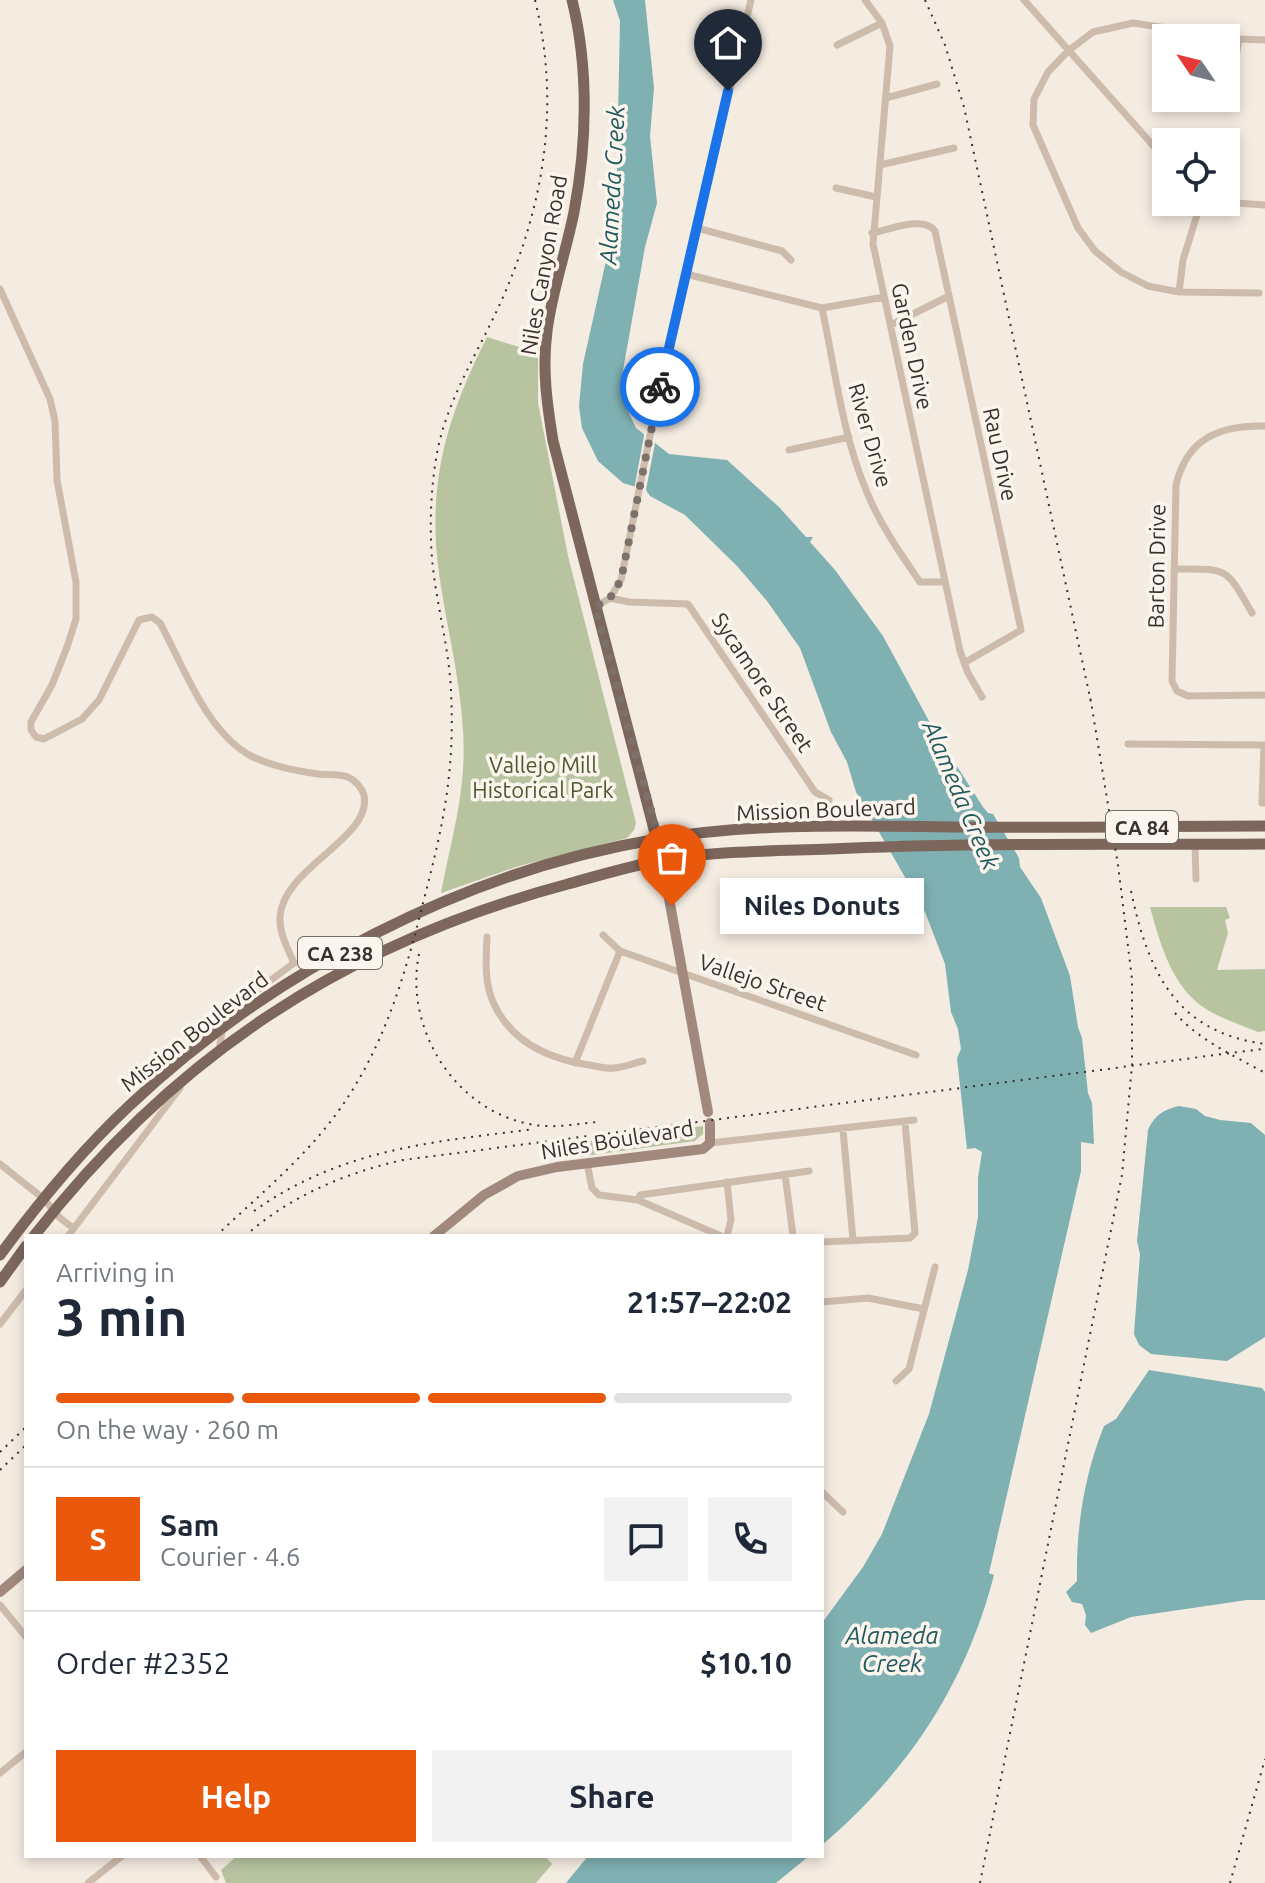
<!DOCTYPE html>
<html lang="en">
<head>
<meta charset="utf-8">
<style>
  :root { --surface:#fff; --page:#f2f2f3; --text:#1f2937; --muted:#747a83; --line:#e0e1e3; --accent:#ea580c }
  body { margin:0; font-family:Ubuntu,sans-serif; background:var(--page); color:var(--text); height:100vh; display:flex; flex-direction:column; font-size:30px; white-space:nowrap }
  * { box-sizing:border-box; margin:0 }
  p { font-size:26px; color:var(--muted) }
  .icon { flex:none; width:44px; height:44px; fill:none; stroke:currentColor; stroke-width:2; stroke-linecap:round; stroke-linejoin:round }
  .map { position:relative; flex:1; overflow:hidden }
  .sheet { position:absolute; left:24px; top:1234px; width:800px; height:624px; display:flex; flex-direction:column; background:var(--surface); border-radius:0px; box-shadow:0 4px 12px #0003 }
  .sheet>* { flex:none }
  .needle { width:52px; rotate:305deg }
  .controls { position:absolute; left:1152px; top:24px; display:grid; gap:16px }
  .controls a { display:grid; place-items:center; width:88px; height:88px; border-radius:0px; background:var(--surface); box-shadow:0 4px 12px #0003; font-size:40px }
  .pin { position:absolute; display:grid; place-items:center; width:68px; height:68px; color:#fff; margin:-82px -34px; border-radius:50% 50% 50% 0; rotate:-45deg; box-shadow:0 0 8px #0007 }
  .pin .icon { rotate:45deg }
  .courier { position:absolute; display:grid; place-items:center; width:80px; height:80px; margin:-40px; border:6px solid #1a73e8; border-radius:50%; background:#fff; color:#222; box-shadow:0 2px 10px #0007 }
  .bubble { position:absolute; height:56px; border-radius:0px; background:var(--surface); box-shadow:0 4px 12px #0003; font-size:26px; font-weight:600; line-height:56px; text-align:center }
  .head em { font-style:normal; font-weight:600 }
  .head div { display:flex; flex-direction:column-reverse }
  .head { display:flex; align-items:center; justify-content:space-between; height:136px; padding:0 32px }
  h1 { font-size:52px; font-weight:600; line-height:60px }
  .bar { display:grid; grid-template-columns:repeat(4,1fr); gap:12px 8px; align-content:center; height:96px; padding:0 32px }
  .bar i { height:10px; border-radius:6px; background:var(--line) }
  .bar .current { background:var(--accent) }
  .bar p { grid-column:span 4 }
  .line { display:flex; align-items:center; gap:20px; padding:0 32px; border-top:2px solid var(--line) }
  .line div { flex:1 }
  .round { display:grid; place-items:center; flex:none; width:84px; height:84px; border-radius:0px; background:var(--page) }
  .action { display:flex; gap:16px; margin-top:auto; padding:16px 32px }
  .action a { flex:1; height:92px; border-radius:0px; background:var(--accent); color:#fff; font-size:32px; font-weight:600; line-height:92px; text-align:center }
  .action a+a { background:var(--page); color:var(--text) }
  .map>svg:first-child { display:block }
</style>
</head>
<body>
<div class="map">
<svg width="1265" height="1883" viewBox="0 0 1265 1883">
  <rect width="100%" height="100%" fill="#f4ebe1"/>
  <path fill="#b8c4a0" d="M487,337L538,353V403L568,556L636,823L634,830L627,838L519,866L441,893C452,835 467,790 463,730C460,675 445,621 438,566C428,478 448,415 487,337Z
    M1150,907H1226L1230,918L1225,920L1228,933L1217,970L1265,969V1031L1258,1032C1241,1025 1222,1019 1206,1009C1172,988 1160,943 1150,907Z
    M703,1126V1134L695,1141L555,1160L554,1146Z
    M237,1856H545L552,1864L536,1883H226L221,1870Z"/>
  <path fill="#7fb0b2" d="M613,0H645L654,88L650,136L657,203L645,247L622,376L628,404L627,409L636,428L669,454L727,460L779,507L806,537H813L810,542L835,570L883,636L935,732L983,807L988,813L993,814L1019,858L1020,867L1041,898L1070,976L1078,1027L1082,1038L1088,1093L1092,1103L1094,1144L1081,1142V1171L989,1573L994,1575C966,1684 908,1772 822,1845V1623L863,1567L882,1534L929,1414L968,1270L978,1217V1178L982,1152L975,1148L967,1149L957,1058L961,1049L958,1029L951,1012L945,964L925,912L856,792L847,762L831,732L800,648L767,601L737,566L685,515L650,496L646,490L623,483L598,461L582,428L579,406L583,364L616,216L620,21Z
    M1179,1106L1196,1109L1205,1116L1220,1120L1251,1123L1265,1135V1337L1227,1361L1151,1354L1139,1345L1134,1334L1140,1254L1137,1241L1148,1130C1155,1115 1163,1110 1179,1106Z
    M1149,1370L1262,1388L1265,1392V1600H1247L1131,1617L1091,1633L1085,1625L1086,1615L1082,1604L1072,1602L1066,1592L1077,1581C1076,1528 1084,1476 1104,1426L1116,1419Z
    M588,1856H809L776,1883H566Z"/>
  <path fill="#f4ebe1" d="M645,430L656,438L645,495L634,490Z"/>
  <g fill="none" stroke-linecap="round" stroke-linejoin="round">
    <path stroke="#cdbbac" stroke-width="7" d="M865,0L882,23L890,46L873,244L960,651L968,673L982,697
      M1024,0L1166,160
      M837,45L882,23
      M886,98L937,84
      M1229,100L1239,39
      M880,165L954,148
      M836,188L876,197
      M1222,202L1265,205
      M697,228L782,251L791,260
      M872,233C889,230 924,215 935,231L1021,630L964,663
      M686,274L822,308L884,297
      M0,289L50,399L55,421L57,480L76,582V619L67,647L52,685L31,722V730L36,737L44,739L82,719L99,700L139,620L152,617L160,623C184,667 207,734 253,757C274,767 296,771 318,774C327,775 340,774 348,777C355,780 362,788 364,795C373,838 283,867 280,917C279,933 288,949 294,963L225,1014L219,1050
      M1179,292L1183,260L1201,202
      M1259,293L1179,292L1148,286L1121,272L1095,251L1078,228L1033,125L1034,99L1048,72L1068,51L1093,32L1133,23L1239,39L1265,40
      M822,308C835,369 842,433 866,490C879,523 900,553 920,582H945
      M891,325L949,296
      M1265,426C1220,425 1187,438 1176,485L1172,681L1177,691L1188,696L1265,695
      M789,450L849,437
      M1174,569C1229,569 1225,566 1252,613
      M610,598L629,602L688,604L815,792L829,800
      M595,607L610,598L621,580L659,391L751,0
      M1128,744L1264,745L1262,803H1265
      M1195,845L1196,879
      M603,935L620,951L916,1055
      M487,937C486,959 484,984 494,1004C512,1043 550,1059 589,1065C596,1066 605,1069 613,1068C623,1068 634,1063 643,1061
      M575,1063L620,951
      M843,1130L853,1240
      M710,1143L914,1120
      M587,1163L592,1188L599,1195L638,1200L721,1236
      M0,1164L44,1199L60,1218L73,1228
      M785,1174L793,1236
      M638,1200L640,1195L809,1171
      M68,1236L180,1088
      M727,1236L731,1220L727,1182
      M822,1242L910,1238L915,1233L905,1122
      M822,1302L868,1298L924,1309
      M0,1324L26,1290
      M896,1381L909,1369L935,1267
      M822,1492L843,1512
      M0,1605L26,1637
      M0,1773L26,1752
      M200,1856L216,1877
      M88,1883L122,1856"/>
    <path stroke="#a18a7d" stroke-width="10" d="M662,860L708,1112
      M434,1236L484,1195L518,1176L557,1167L703,1149L710,1143V1123
      M0,1592L26,1570"/>
    <path stroke="#7d675c" stroke-width="11" d="M572,0C589,68 587,144 574,212C566,252 552,291 547,331C542,369 547,404 553,441L662,860
      M34,1236C175,1055 346,943 568,884C600,875 634,865 667,859C721,851 776,851 830,849C975,842 1120,845 1265,844
      M0,1255C39,1202 81,1151 129,1106C270,972 466,870 658,839C757,822 861,826 961,827C1063,828 1164,826 1265,826
      M0,1282L26,1246"/>
    <path stroke="#3b302b" stroke-width="2" stroke-dasharray="2 6" stroke-linecap="butt" d="M925,0L945,45L964,107L1092,707
      M1131,891C1148,971 1175,1032 1265,1044
      M419,954C404,1028 454,1109 529,1124C552,1129 575,1124 597,1122
      M1175,1013C1200,1041 1233,1055 1265,1073
      M254,1211C341,1149 432,1142 534,1129
      M216,1236C256,1198 301,1161 334,1117C382,1053 404,980 423,903C443,826 455,773 451,692C449,641 432,591 431,540C430,511 432,481 437,453C447,400 477,354 499,306C544,208 561,106 535,0
      M245,1236C290,1196 345,1173 403,1160L1262,1049
      M0,1452L26,1427
      M0,1470L26,1445
      M980,1883L1122,1175L1132,1065V979L1118,865L1090,696
      M1230,1883L1265,1759"/>
  </g>
  <g fill="none" stroke-linecap="round" stroke-linejoin="round">
    <path stroke="#7c716b" stroke-width="8" stroke-dasharray="0 14.4" d="M660,387L621,580L610,598L595,607L654,821L672,906"/>
    <path stroke="#1a73e8" stroke-width="10" d="M660,387L728,91"/>
  </g>
  <g text-anchor="middle" dominant-baseline="central" stroke-width="7" stroke-linejoin="round" paint-order="stroke">
    <g fill="#fbf5ee" stroke="#756b66" stroke-width="2">
      <rect x="1106" y="811" width="72" height="32" rx="6"/>
      <rect x="298" y="937" width="84" height="32" rx="6"/>
    </g>
    <g font-size="20" font-weight="bold" fill="#3b302b">
      <text x="1142" y="827">CA 84</text>
      <text x="340" y="953">CA 238</text>
    </g>
    <g font-size="22" fill="#3b302b" stroke="#fbf5ee">
      <text transform="translate(543 265) rotate(-80)">Niles Canyon Road</text>
      <text transform="translate(913 346) rotate(78)">Garden Drive</text>
      <text transform="translate(871 435) rotate(74)">River Drive</text>
      <text transform="translate(1001 454) rotate(78)">Rau Drive</text>
      <text transform="translate(1156 566) rotate(-89)">Barton Drive</text>
      <text transform="translate(763 682) rotate(56)">Sycamore Street</text>
      <text transform="translate(826 809) rotate(-2)">Mission Boulevard</text>
      <text transform="translate(763 982) rotate(19)">Vallejo Street</text>
      <text transform="translate(194 1031) rotate(-38)">Mission Boulevard</text>
      <text transform="translate(617 1139) rotate(-9)">Niles Boulevard</text>
    </g>
    <g font-size="22" fill="#4a5a2e" stroke="#fbf5ee">
      <text x="543" y="764">Vallejo Mill<tspan x="543" dy="25">Historical Park</tspan></text>
    </g>
    <g font-size="24" font-style="italic" fill="#1f5a5e" stroke="#fbf5ee">
      <text transform="translate(612 185) rotate(-87)">Alameda Creek</text>
      <text transform="translate(961 795) rotate(67)">Alameda Creek</text>
      <text x="892" y="1635">Alameda<tspan x="892" dy="28">Creek</tspan></text>
    </g>
  </g>
</svg>
<div class="controls">
<a><svg class="needle" viewBox="-14 -14 28 28"><path d="M0-13l5 13h-10z" fill="#e53935"/><path d="M0 13l5-13h-10z" fill="#747a83"/></svg></a>
<a><svg class="icon" aria-label="locate" viewBox="0 0 24 24"><circle cx="12" cy="12" r="6"/><path d="M12 2v4M12 18v4M2 12h4M18 12h4"/></svg></a>
</div>
<div class="pin" style="left:672px;top:906px;background:#ea580c"><svg class="icon" aria-label="bag" viewBox="0 0 24 24"><path d="M5 8h14l-1 12H6zM9 8a3 3 0 0 1 6 0"/></svg></div>
<div class="pin" style="left:728px;top:91px;background:#1f2937"><svg class="icon" aria-label="home" viewBox="0 0 24 24"><path d="M3 11l9-7 9 7M6 9v11h12V9"/></svg></div>
<div class="courier" style="left:660px;top:387px"><svg class="icon" aria-label="bike" viewBox="0 0 24 24"><circle cx="6" cy="16" r="4"/><circle cx="18" cy="16" r="4"/><path d="M6 16l4-8h5l3 8M10 8l3 8H6M13 5h3"/></svg></div>
<div class="bubble" style="left:720px;top:878px;width:204px">Niles Donuts</div>
<section class="sheet">
<div class="head"><div><h1>3 min</h1><p>Arriving in</p></div><em>21:57–22:02</em></div>
<div class="bar"><i class="current"></i><i class="current"></i><i class="current"></i><i></i><p>On the way · 260 m</p></div>
<div class="line" style="height:144px"><b class="round" style="background:var(--accent);color:#fff">S</b><div><b>Sam</b><p>Courier · 4.6</p></div><a class="round"><svg class="icon" aria-label="chat" viewBox="0 0 24 24"><path d="M4 5h16v11H9l-5 4z"/></svg></a><a class="round"><svg class="icon" aria-label="phone" viewBox="0 0 24 24"><path d="M5 4h4l2 5-3 2q2 4 5 5l2-3 5 2v4C11 20 4 13 5 4z"/></svg></a></div>
<div class="line" style="height:104px"><div>Order #2352</div><b>$10.10</b></div>
<div class="action"><a>Help</a><a>Share</a></div>
</section>
</div>
</body>
</html>
